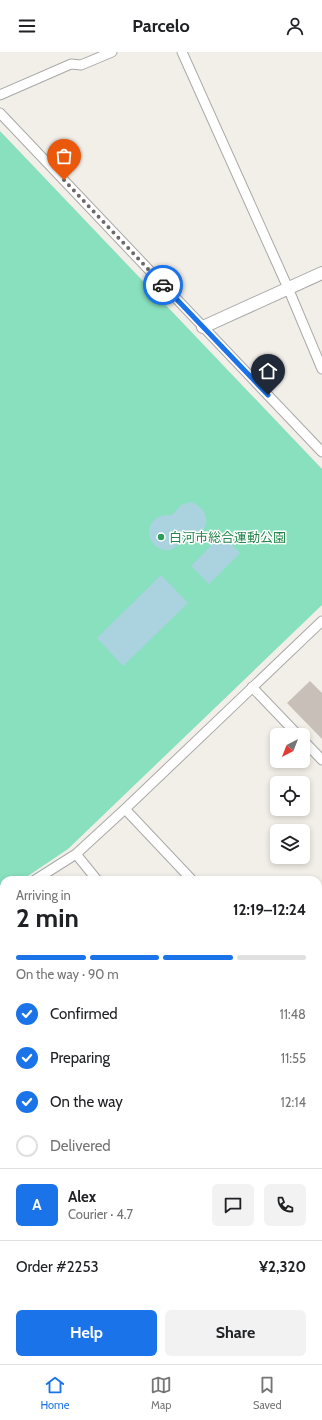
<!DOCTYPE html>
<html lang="en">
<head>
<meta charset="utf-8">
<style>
  :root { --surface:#fff; --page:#f2f2f2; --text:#202124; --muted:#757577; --line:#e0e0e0; --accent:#1a73e8 }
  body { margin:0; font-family:Cabin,"Noto Sans JP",sans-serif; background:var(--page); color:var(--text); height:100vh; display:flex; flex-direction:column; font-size:15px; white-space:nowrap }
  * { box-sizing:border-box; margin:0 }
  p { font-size:13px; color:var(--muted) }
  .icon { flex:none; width:22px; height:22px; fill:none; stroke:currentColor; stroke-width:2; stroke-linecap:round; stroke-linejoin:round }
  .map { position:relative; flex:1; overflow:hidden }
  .details { position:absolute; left:0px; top:824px; width:322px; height:488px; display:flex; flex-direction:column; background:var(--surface); border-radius:12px 12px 0 0; box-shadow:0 2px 6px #0003 }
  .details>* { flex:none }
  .needle { width:26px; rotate:222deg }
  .buttons { position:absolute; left:270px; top:676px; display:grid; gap:8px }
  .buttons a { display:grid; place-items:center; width:40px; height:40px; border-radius:6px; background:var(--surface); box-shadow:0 2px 6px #0003; font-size:20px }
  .pin { position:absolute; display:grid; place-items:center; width:34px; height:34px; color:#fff; margin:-41px -17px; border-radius:50% 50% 50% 0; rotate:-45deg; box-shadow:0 0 4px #0007 }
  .pin .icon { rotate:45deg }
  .courier { position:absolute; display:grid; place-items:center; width:40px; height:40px; margin:-20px; border:3px solid #1a73e8; border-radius:50%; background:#fff; color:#222; box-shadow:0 1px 5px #0007 }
  .summary em { font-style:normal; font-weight:700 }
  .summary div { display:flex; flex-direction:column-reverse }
  .summary { display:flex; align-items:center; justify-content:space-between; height:68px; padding:0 16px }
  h1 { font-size:26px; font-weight:700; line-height:30px }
  .bar { display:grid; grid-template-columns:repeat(4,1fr); gap:6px 4px; align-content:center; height:48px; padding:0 16px }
  .bar i { height:5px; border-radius:3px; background:var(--line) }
  .bar .selected { background:var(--accent) }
  .bar p { grid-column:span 4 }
  .line { display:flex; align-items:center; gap:10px; padding:0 16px; border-top:1px solid var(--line) }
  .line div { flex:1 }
  .round { display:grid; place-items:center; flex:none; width:42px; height:42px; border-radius:6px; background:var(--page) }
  ol { padding:0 16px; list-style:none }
  li { display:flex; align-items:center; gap:12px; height:44px }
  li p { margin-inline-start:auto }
  li .icon { padding:4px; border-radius:50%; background:var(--accent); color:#fff; stroke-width:4 }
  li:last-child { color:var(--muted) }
  li i { width:22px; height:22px; border:2px solid var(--line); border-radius:50% }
  .button { display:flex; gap:8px; margin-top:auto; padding:8px 16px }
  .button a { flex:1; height:46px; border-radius:6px; background:var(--accent); color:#fff; font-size:16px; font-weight:700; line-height:46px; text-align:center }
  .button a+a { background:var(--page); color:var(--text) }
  header { display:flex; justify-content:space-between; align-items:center; height:52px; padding:0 16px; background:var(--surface); font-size:18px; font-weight:700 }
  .tab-bar { display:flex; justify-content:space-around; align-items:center; height:56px; border-top:1px solid var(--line); background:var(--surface); font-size:11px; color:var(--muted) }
  .tab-bar a { display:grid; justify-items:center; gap:2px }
  .tab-bar .selected { color:var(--accent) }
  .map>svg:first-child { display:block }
</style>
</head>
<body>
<header><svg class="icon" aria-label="menu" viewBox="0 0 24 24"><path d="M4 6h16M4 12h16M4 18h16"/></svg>Parcelo<svg class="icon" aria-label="person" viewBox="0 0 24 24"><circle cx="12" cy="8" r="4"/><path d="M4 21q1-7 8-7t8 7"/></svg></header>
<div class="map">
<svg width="322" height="1312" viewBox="0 0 322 1312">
  <rect width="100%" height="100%" fill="#f2efe9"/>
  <path fill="#88e0be" d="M0,79L322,417V553L68,797L22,828H4V840L0,842Z"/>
  <path fill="#aad3df" d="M190,450C205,453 213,472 199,482C194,485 189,483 184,485C177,489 178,499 165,498C149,496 143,474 157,466C161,463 167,463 172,463L181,453Z
    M222,482L240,501L209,532L191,514Z
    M161,523L188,551L123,614L97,586Z
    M0,1119L4,1127V1233L0,1222Z
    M22,1308H61L62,1312H22Z"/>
  <path fill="#c7bfb8" d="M310,629L322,641V687L287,651Z"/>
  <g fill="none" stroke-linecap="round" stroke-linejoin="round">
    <g stroke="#a9a9a9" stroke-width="11">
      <path id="minor" d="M182,0L288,236L322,317
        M0,43L71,12L81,13L112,0
        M0,61L322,400
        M252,635L298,683
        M303,688L322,708
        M125,757L192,828
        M76,802L97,828
        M35,828L76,802L125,757L322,569
        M0,850L4,848
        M318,960L322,964
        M318,1121L322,1122
        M318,1191L322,1176
        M318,1243H319
        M318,1286L322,1287
        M274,1312L275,1308"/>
    </g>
    <g stroke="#a9a9a9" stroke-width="14">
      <path id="tertiary" d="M203,275L322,221"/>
    </g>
    <path stroke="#fa8072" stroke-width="2" stroke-dasharray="2 2" stroke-linecap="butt" d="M0,976L4,983
      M108,1308L109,1312"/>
    <use href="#minor" stroke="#fff" stroke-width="9"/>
    <use href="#tertiary" stroke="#fff" stroke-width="12"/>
  </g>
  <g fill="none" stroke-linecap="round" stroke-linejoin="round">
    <path stroke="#6b6a68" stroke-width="4" stroke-dasharray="0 7.2" d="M64,128L163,233"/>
    <path stroke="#1a73e8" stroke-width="5" d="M163,233L268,343"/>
  </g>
  <circle fill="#2e9e5b" stroke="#fff" stroke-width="1.5" cx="161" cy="485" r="4"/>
  <g text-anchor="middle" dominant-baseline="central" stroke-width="3" stroke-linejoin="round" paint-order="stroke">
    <g font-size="13" fill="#27864d" stroke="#fff" text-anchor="start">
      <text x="169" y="485">白河市総合運動公園</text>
    </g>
  </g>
</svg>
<div class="buttons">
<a><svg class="needle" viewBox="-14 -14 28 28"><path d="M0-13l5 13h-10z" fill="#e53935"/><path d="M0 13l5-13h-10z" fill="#757577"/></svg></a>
<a><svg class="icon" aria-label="locate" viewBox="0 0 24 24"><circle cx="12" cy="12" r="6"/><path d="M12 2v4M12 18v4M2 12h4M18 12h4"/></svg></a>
<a><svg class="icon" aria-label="layers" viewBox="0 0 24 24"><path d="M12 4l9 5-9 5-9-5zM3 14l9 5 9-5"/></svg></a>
</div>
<div class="pin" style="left:64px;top:128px;background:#ea580c"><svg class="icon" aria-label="bag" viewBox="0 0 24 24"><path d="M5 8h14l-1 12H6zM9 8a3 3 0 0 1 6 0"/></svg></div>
<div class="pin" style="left:268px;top:343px;background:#1f2937"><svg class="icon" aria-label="home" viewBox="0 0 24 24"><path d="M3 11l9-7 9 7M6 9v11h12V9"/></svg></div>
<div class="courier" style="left:163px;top:233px"><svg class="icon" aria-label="car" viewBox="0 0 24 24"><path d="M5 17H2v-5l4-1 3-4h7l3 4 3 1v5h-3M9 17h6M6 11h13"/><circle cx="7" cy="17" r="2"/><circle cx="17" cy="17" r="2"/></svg></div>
<section class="details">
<div class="summary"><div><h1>2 min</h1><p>Arriving in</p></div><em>12:19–12:24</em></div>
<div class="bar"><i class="selected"></i><i class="selected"></i><i class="selected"></i><i></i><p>On the way · 90 m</p></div>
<ol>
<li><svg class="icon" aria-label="check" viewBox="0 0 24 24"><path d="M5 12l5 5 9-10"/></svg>Confirmed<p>11:48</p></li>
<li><svg class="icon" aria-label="check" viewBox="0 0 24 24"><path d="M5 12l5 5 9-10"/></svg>Preparing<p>11:55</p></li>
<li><svg class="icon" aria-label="check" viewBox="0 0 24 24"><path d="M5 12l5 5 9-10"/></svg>On the way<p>12:14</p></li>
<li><i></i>Delivered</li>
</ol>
<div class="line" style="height:72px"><b class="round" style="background:var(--accent);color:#fff">A</b><div><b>Alex</b><p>Courier · 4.7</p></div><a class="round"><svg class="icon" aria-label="chat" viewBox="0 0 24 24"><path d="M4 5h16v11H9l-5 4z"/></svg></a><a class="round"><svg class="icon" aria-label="phone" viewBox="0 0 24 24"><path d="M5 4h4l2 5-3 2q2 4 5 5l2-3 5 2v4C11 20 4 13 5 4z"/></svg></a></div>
<div class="line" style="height:52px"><div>Order #2253</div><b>¥2,320</b></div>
<div class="button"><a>Help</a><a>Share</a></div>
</section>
</div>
<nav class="tab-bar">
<a class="selected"><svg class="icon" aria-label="home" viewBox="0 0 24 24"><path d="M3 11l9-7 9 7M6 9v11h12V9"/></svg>Home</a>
<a><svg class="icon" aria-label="map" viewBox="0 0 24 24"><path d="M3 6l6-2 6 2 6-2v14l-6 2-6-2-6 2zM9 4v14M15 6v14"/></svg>Map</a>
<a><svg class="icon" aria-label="saved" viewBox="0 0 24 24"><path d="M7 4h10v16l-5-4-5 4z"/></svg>Saved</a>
</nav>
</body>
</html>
